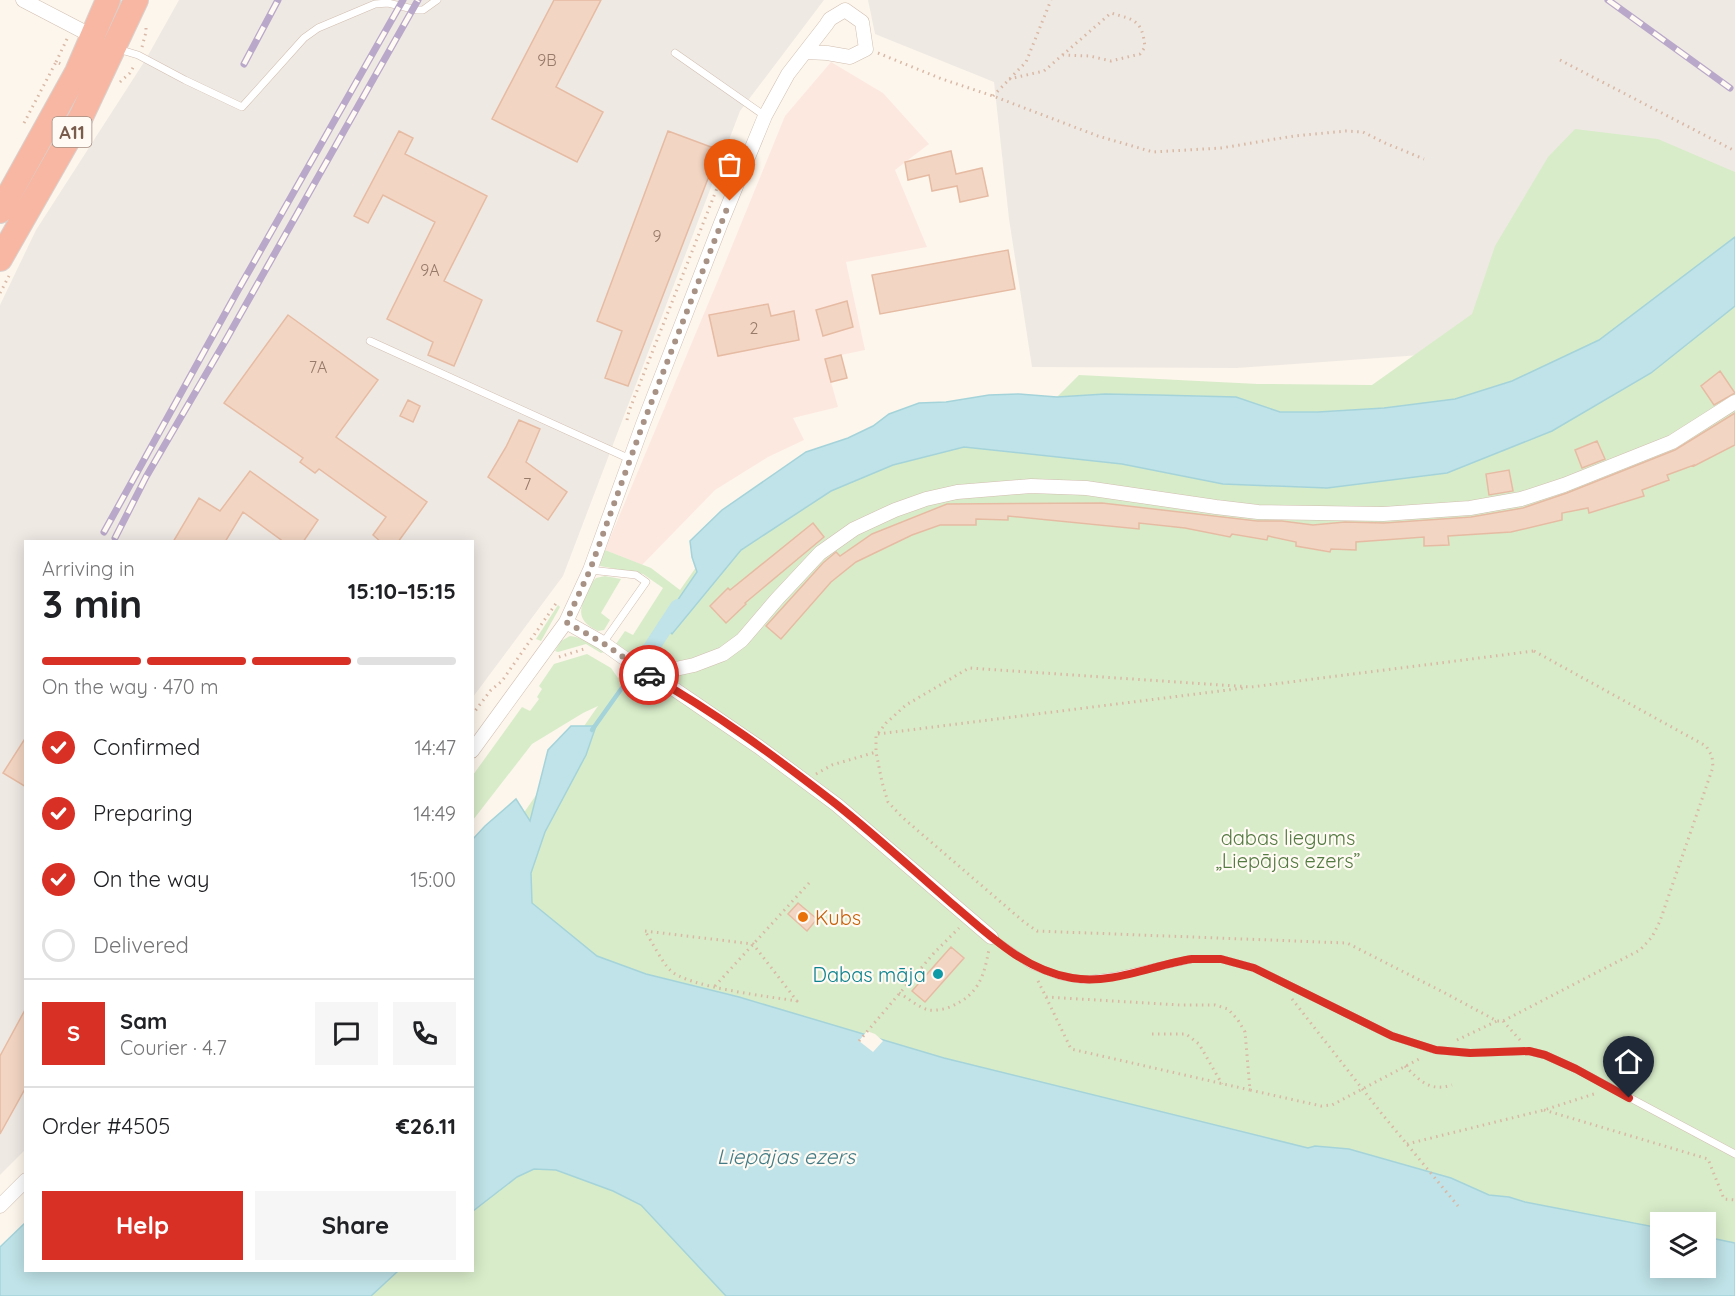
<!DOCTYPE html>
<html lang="en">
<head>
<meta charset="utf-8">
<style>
  :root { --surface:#fff; --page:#f6f6f6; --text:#202124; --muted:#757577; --line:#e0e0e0; --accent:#d93025 }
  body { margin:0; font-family:Quicksand,sans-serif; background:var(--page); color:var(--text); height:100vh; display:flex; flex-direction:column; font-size:22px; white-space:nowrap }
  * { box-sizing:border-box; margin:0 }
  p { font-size:20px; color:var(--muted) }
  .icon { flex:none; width:33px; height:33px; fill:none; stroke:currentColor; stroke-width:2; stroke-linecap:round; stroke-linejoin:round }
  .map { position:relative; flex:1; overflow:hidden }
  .details { position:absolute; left:24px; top:540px; width:450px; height:732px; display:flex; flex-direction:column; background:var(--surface); border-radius:0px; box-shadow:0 3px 15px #0003 }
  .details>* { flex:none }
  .controls { position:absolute; left:1650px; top:1212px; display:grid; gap:12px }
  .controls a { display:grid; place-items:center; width:66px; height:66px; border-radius:0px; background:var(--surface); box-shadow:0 3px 15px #0003; font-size:30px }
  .pin { position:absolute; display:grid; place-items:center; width:51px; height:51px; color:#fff; margin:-62px -26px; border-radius:50% 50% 50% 0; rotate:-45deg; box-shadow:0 0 6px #0007 }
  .pin .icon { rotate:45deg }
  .courier { position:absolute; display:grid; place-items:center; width:60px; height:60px; margin:-30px; border:4px solid #d93025; border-radius:50%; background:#fff; color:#222; box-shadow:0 2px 8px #0007 }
  .headline em { font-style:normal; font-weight:700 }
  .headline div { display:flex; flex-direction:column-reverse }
  .headline { display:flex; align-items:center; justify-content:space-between; height:102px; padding:0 18px }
  h1 { font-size:39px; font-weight:700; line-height:45px }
  .bar { display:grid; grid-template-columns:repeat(4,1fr); gap:9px 6px; align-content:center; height:72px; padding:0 18px }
  .bar i { height:8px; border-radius:4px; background:var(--line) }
  .bar .selected { background:var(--accent) }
  .bar p { grid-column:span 4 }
  .line { display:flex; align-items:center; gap:15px; padding:0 18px; border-top:2px solid var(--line) }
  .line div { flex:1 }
  .round { display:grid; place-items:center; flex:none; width:63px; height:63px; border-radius:0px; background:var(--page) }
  ol { padding:0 18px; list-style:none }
  li { display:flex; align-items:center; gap:18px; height:66px }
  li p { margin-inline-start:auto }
  li .icon { padding:6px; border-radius:50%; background:var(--accent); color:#fff; stroke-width:4 }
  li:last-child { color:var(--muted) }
  li i { width:33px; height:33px; border:3px solid var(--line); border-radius:50% }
  .cta { display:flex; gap:12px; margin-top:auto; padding:12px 18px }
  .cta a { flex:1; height:69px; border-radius:0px; background:var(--accent); color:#fff; font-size:24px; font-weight:700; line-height:69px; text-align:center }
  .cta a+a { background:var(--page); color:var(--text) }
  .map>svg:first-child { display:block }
</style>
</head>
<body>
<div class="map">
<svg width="1735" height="1296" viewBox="0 0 1735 1296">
  <rect width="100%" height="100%" fill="#fdf6ec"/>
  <path fill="#fde8e0" d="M831,62L883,93L929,144L895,170L927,247L846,262L865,350L841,355L847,378L831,382L838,407L793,418L804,440L768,457L715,490L642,565L605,550L721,273L785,116Z"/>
  <path fill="#efe9e4" d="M179,0H824L740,111L563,576L473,697L472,542H26V1149L0,1175V305L36,230L146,59Z
    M868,0H1735V197L1505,349L1237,368L1032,367L1009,219L994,82L875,34Z"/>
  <path fill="#d8ecc9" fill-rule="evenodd" d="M1575,129L1658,139L1735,172V1296H45L70,1271L472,1270L473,886L598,706L583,713L532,744L473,820V775L522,707L530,711L539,699L537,697L542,689L539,686L554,664L587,654L611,668L618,678L634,656L616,644L625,631L633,635L663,588L643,574L600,566L599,561L605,550L651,568L680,590L711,546L881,447L1250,402L1236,397L1105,394L1057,397L1079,375L1258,384L1372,385L1472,314L1495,246L1548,157ZM1660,1222H1706V1268H1660Z
    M605,576L621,579L601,613L610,620L604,630L598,631C570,618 583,602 593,581L596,578Z
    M558,605L560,607L541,641L536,639Z
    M570,636C583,637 593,645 604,652L601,653L586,644L558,652L555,651L561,641Z"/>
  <path fill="#bfe3e8" stroke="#a5d3da" stroke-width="1.5" d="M1735,237V306L1651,373L1552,431L1447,473L1327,488L1223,484L1122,464L964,447L893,465L831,491L741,550L672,634L667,629L664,620L697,572L692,557L690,541L722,510L806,452L848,438L873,426L889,414L919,403L946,402L989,395L1019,394L1057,397L1105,394L1157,395L1236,397L1280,412H1318L1384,408L1455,399L1512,381L1599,340Z
    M571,726H596L586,755L545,832L531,873L532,903L597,956L646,974L739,997L944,1058L1308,1148L1315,1146L1349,1149L1451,1178L1489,1195L1509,1197L1525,1202L1660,1228V1268H1706V1237L1735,1243V1296H726L641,1205L613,1191L556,1170L534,1169L517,1177L473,1211L472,840L485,826L516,799L530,821L548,750Z
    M25,1223L26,1270L398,1271L371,1296H0V1247Z"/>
  <path fill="#fdf6ec" d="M867,1031L875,1034L883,1041L873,1052L859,1041Z"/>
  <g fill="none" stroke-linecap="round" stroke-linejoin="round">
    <path stroke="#a5d3da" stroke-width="4.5" d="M592,730L629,678"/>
    <path stroke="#bfe3e8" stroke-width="16" d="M644,659L678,607"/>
  </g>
  <path fill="#f3d5c3" stroke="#e6bba3" stroke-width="1.5" d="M554,0H601L556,87L603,112L577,162L492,119Z
    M399,131L413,138L405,154L487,196L444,281L482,300L454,366L428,355L433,342L387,319L435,222L383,195L368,223L354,216Z
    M668,131L719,150L628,386L605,378L622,331L597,321Z
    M951,151L956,174L982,168L988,196L960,202L957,186L932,191L929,175L908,180L905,162Z
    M1008,250L1015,289L880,314L872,275Z
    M847,301L853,327L823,336L816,310Z
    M768,304L771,316L794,311L799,340L718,356L709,315Z
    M288,315L378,380L336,437L427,502L398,542H381L373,535L386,517L319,469L315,473L300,462L303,458L224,403Z
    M841,355L847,378L831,382L825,359Z
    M1720,371L1735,393L1714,405L1701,386Z
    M408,400L420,406L413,422L400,416Z
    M1735,413V445L1694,466V465L1667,475L1669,480L1642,490L1644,496L1589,513L1588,508L1562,513V520L1511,532L1448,536L1449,545L1424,546V537L1356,542V550L1331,549L1330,552L1296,546V542L1268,536L1267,540L1232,534L1230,537L1185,528L1139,523V529L1008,516V520L976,519V525H940L912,535L856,562L831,582L781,639L766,626L823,563L836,552L840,556L872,534L947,504L1102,503L1257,521H1282L1313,525L1345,522L1384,523L1471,517L1523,508L1567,493L1675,450Z
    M519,420L540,429L526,462L567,492L548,520L488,477L506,447Z
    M1597,441L1605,459L1582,468L1575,450Z
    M1509,470L1513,491L1489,495L1486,474Z
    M250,471L318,520L303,542H284L243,512L225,542H173L199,498L220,511Z
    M813,523L824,537L745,603L746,604L726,623L710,606L728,588L730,590Z
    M26,737V787L3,773Z
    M798,903L817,919L807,931L788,914Z
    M951,947L964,958L925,1002L912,991Z
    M26,1008V1087L0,1134V1056Z"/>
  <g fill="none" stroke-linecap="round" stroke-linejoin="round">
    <g stroke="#d1beb0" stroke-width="8">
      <path id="lane" d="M118,49L138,55L185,80L242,107L304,38L318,28L375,4L388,3L417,10H423L437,0
        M675,53L765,116
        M370,341L630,459
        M590,570L636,575L646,582L603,643
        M991,937L1031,965L1060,976L1084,980L1116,976L1192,959H1221L1254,968L1392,1036L1435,1050L1471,1053L1529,1051L1545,1055L1576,1069L1735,1154"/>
    </g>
    <g stroke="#d1beb0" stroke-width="15">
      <path id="street" d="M23,0L96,38
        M566,622L603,643L648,675L674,689L759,747L837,805L991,937
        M648,675L694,665L723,654L742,640L777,599L820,553L854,529L895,510L926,499L957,492L1031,486L1086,488L1216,507L1258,512L1383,514L1470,508L1521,499L1564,485L1672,442L1735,402
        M472,751L566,622L590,570L643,424L721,223L765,116L788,74L826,25L830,19L845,10L862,22L866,49L850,57L827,53L805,52
        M0,1206L26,1180"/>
    </g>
    <g stroke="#dad1cd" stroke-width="26">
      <path id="highway" d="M0,211L77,72L108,0
        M0,259L81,117L136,0"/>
    </g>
    <path stroke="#d9b8a5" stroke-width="3" stroke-dasharray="1.5 4.5" stroke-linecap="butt" d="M142,47L146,32V27
      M878,53L942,79L993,96L1098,136L1153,152L1221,148L1294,136L1346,131L1363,132L1385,143L1424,159
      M1560,60L1735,151
      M56,62L67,39
      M1009,79L1044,71L1111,13C1135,20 1142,20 1145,47L1140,54L1111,61L1090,56L1063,55
      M120,82L130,73L135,64
      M993,96L1026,62L1051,0
      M24,123L56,62L61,64
      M0,293L9,276
      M627,420L629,411L725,168L730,159
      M1534,651L1706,746L1712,756L1713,767L1660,921L1652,937L1640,950L1503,1021H1497L1443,992L1347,943L1037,931L1024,922L902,817L888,802L882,782L876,752V736L886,723L906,705L969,668L1251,687Z
      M559,657L584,649
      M472,715L491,690L502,681L557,602
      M878,734L1244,688
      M816,774L832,765L876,752
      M645,931L753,944L797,1001C772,997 686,987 670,970C662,962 652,942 645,931Z
      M1038,981L1046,997L1180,1005H1215L1228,1009L1238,1020L1245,1032L1250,1090L1321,1106L1332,1105L1421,1058
      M715,986L810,882
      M899,993C908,998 919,1008 929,1010C936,1011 946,1009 952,1006C979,994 984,976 989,949
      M1046,997L1071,1049L1250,1090
      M1292,999L1382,1114L1458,1206
      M1503,1021L1520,1040
      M1152,1034H1186L1199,1044L1222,1084
      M1457,1040L1497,1021
      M859,1041L934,953L959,928
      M1405,1066C1420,1081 1430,1092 1452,1085
      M1544,1110L1708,1159L1724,1199L1735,1200
      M1407,1144L1544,1110L1597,1093"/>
    <use href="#lane" stroke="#fff" stroke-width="7"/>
    <use href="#street" stroke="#fff" stroke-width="14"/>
    <use href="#highway" stroke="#f7b7a3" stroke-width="24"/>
    <g stroke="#b9a8c9" stroke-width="7">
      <path id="rail" d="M1608,0L1730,88
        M244,64L278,0
        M104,532L237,292L403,0
        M115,538L146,477L227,338L418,0"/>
    </g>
    <use href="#rail" stroke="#fffaf3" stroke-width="4.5" stroke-dasharray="14" stroke-linecap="butt"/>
  </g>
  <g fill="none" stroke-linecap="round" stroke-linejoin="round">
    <path stroke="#a89285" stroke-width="6" stroke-dasharray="0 10.8" d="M649,675L603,643L566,622L590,570L643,424L730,201"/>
    <path stroke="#d93025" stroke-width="8" d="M649,675C715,712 777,758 836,804C875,835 912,869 950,902C987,933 1023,970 1072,978C1112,985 1153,965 1192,959H1221L1254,968L1392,1036L1436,1050L1470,1053L1529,1051L1545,1055L1576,1069L1629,1098"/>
  </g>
  <circle fill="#e8710a" stroke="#fffaf3" stroke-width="2" cx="803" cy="917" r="6"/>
  <circle fill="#0f9aa8" stroke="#fffaf3" stroke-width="2" cx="938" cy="974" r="6"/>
  <g text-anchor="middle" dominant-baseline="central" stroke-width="4.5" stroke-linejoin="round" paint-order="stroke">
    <g font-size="16" fill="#987a6a">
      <text x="547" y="60">9B</text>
      <text x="657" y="236">9</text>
      <text x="430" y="270">9A</text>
      <text x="754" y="328">2</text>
      <text x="318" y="367">7A</text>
      <text x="527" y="484">7</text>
    </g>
    <rect fill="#fffaf3" stroke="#a28b7f" stroke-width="1.5" x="52.5" y="117" width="39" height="30" rx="4.5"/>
    <g font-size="18" font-weight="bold" fill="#7a5c4d">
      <text x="72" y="132">A11</text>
    </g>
    <g font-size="20" fill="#537a41" stroke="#fffaf3">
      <text x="1288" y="837">dabas liegums<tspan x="1288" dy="23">„Liepājas ezers”</tspan></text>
    </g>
    <g font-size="20" fill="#c56008" stroke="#fffaf3" text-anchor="start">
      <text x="815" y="917">Kubs</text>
    </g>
    <g font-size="20" fill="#0d838f" stroke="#fffaf3" text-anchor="end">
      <text x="926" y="974">Dabas māja</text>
    </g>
    <g font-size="21" font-style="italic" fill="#437c86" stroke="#fffaf3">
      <text x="786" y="1156">Liepājas ezers</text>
    </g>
  </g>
</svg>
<div class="controls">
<a><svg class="icon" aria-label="layers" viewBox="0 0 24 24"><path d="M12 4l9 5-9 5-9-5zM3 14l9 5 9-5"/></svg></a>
</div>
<div class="pin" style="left:730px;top:201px;background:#ea580c"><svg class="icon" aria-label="bag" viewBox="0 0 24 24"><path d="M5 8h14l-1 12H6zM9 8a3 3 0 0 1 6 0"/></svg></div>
<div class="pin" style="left:1629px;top:1098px;background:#1f2937"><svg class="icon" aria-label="home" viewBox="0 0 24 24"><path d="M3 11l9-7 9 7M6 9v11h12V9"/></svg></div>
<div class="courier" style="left:649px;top:675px"><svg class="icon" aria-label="car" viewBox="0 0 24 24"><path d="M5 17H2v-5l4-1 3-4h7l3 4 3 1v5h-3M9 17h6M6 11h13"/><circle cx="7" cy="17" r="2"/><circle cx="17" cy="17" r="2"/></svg></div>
<section class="details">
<div class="headline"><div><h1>3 min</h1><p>Arriving in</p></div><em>15:10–15:15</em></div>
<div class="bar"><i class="selected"></i><i class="selected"></i><i class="selected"></i><i></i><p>On the way · 470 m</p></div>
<ol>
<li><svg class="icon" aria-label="check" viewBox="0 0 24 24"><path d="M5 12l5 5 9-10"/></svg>Confirmed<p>14:47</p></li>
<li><svg class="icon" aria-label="check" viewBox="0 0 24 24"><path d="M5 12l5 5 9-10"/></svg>Preparing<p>14:49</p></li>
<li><svg class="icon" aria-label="check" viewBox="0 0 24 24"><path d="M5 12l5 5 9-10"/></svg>On the way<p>15:00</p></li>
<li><i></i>Delivered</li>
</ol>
<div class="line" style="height:108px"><b class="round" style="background:var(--accent);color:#fff">S</b><div><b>Sam</b><p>Courier · 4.7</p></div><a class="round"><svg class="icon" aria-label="chat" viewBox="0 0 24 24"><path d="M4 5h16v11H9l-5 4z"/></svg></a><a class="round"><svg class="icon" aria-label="phone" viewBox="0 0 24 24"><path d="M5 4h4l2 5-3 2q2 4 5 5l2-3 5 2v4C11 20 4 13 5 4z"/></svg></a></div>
<div class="line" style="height:78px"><div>Order #4505</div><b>€26.11</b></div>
<div class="cta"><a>Help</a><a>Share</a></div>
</section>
</div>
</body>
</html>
